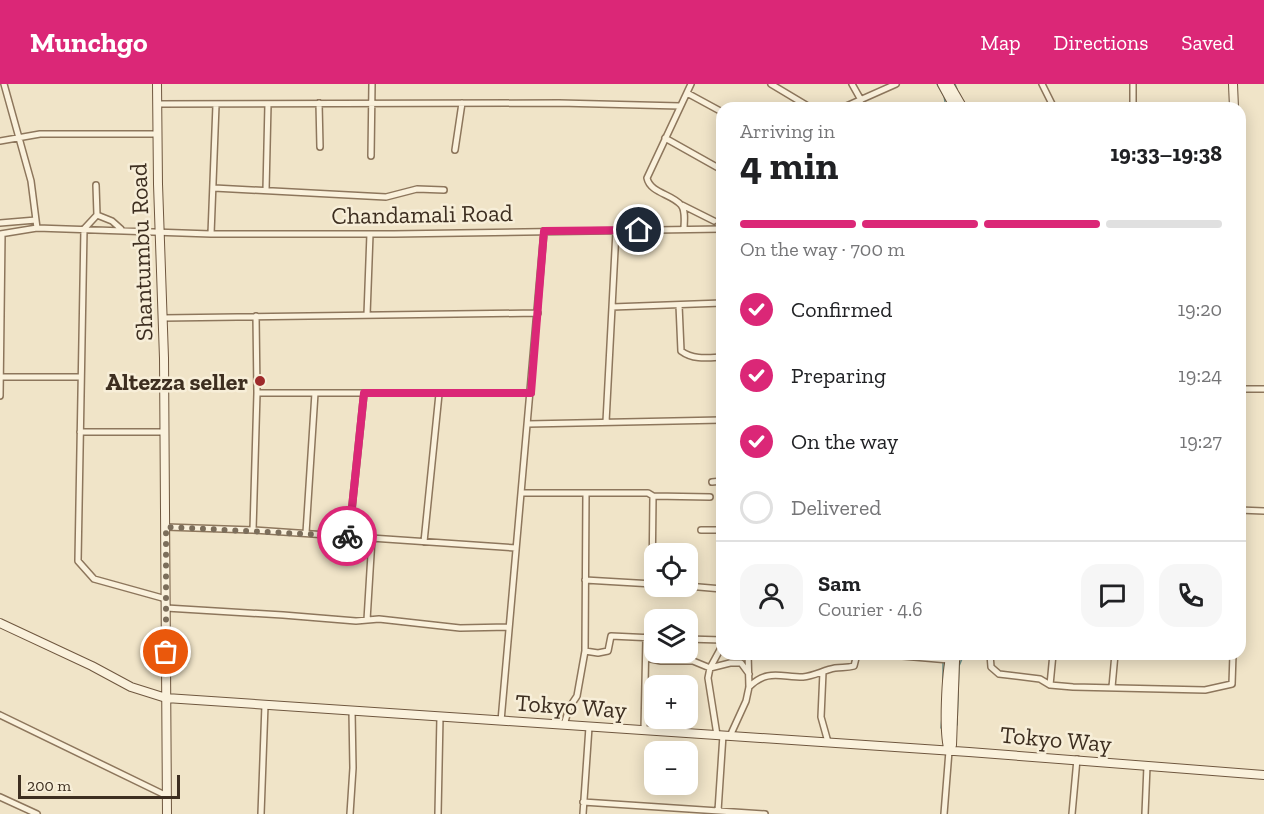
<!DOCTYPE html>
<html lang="en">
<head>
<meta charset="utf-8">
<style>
  :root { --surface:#fff; --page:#f6f6f6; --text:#202124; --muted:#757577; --line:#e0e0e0; --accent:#db2777 }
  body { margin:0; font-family:"Zilla Slab",serif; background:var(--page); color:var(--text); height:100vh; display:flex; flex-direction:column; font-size:22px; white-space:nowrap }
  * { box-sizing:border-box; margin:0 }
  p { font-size:20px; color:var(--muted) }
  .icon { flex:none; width:33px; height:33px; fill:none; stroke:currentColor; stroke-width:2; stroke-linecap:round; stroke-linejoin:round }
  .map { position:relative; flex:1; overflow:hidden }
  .panel { position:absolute; left:716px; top:18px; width:530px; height:558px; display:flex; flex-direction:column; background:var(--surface); border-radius:18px; box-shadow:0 3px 15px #0003 }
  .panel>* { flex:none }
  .buttons { position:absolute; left:644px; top:459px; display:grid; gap:12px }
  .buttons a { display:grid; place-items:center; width:54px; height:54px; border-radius:12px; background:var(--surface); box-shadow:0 3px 15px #0003; font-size:30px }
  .scale { position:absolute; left:18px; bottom:15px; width:162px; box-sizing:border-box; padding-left:6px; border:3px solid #3d2e20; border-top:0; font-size:16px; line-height:21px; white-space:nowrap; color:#3d2e20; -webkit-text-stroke:4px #f7eed8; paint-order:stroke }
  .pin { position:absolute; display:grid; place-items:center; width:51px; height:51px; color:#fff; margin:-26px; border:3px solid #fff; border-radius:50%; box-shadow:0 2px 6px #0007 }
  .courier { position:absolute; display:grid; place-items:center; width:60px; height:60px; margin:-30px; border:4px solid #db2777; border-radius:50%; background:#fff; color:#222; box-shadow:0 2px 8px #0007 }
  .headline em { font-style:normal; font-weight:800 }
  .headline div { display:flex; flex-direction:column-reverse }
  .headline { display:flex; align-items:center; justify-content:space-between; height:102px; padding:0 24px }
  h1 { font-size:39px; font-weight:800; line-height:45px }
  .bar { display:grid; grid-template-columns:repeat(4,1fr); gap:9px 6px; align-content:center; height:72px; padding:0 24px }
  .bar i { height:8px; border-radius:4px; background:var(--line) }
  .bar .on { background:var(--accent) }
  .bar p { grid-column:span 4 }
  .line { display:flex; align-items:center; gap:15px; padding:0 24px; border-top:2px solid var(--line) }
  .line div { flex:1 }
  .round { display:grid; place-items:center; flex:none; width:63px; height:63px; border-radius:18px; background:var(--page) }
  ol { padding:0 24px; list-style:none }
  li { display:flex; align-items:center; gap:18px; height:66px }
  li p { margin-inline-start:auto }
  li .icon { padding:6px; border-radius:50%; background:var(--accent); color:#fff; stroke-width:4 }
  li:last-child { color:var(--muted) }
  li i { width:33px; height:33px; border:3px solid var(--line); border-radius:50% }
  header { display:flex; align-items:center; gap:36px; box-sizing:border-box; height:84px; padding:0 30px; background:var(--accent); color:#fff }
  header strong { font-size:28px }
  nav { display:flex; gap:33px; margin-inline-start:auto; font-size:21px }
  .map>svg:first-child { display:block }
</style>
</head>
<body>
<header>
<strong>Munchgo</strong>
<nav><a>Map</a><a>Directions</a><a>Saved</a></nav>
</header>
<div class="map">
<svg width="1264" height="730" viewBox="0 0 1264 730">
  <rect width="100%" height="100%" fill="#f0e4c8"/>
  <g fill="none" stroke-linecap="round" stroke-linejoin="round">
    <path stroke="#6f938a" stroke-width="1.5" d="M937,0L944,12L946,24
      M955,0L957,5
      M959,9L963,17
      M966,21L967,23
      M943,605V578
      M957,641L959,582L964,570
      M941,644L942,633"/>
    <g stroke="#8d765c" stroke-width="8">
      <path id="street" d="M4,0L31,97L37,144
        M771,0L811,24
        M852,0L861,16
        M1042,0L1054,24
        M687,9L722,28
        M319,19L320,63
        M157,20L559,19L680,22
        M842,24L896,0
        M1133,24V0
        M665,54L722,86
        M0,57L40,50H157
        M455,66L462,19
        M371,72L372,0
        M96,101L97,131L84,145L78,477L94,495L166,515
        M214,104L386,113L417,105L444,106
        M266,106L268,20
        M682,121L714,137
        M97,131L112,137L121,145
        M0,139L36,136
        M684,145C684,138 686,127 681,121C672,110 650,109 647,94L691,0
        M0,150L37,144L211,150H394L722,145
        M211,150L216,21
        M679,221L681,267C693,276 707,274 722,273
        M612,223L722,219
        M367,231L370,150
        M163,234L538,229
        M0,293H81
        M1239,305H1264
        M257,309H531
        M0,312L2,150
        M606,338L616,147
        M528,340L722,336
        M80,348H165
        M712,398L722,397
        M522,409H586L585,567L577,612L569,624L564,641
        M586,409H648L653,412L652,500
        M653,412L710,413
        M1239,426L1264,427
        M166,443L253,446L516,464
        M253,446L257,309L256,232
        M701,446H722
        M306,449L315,309
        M349,452L364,309
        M424,458L439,310
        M585,496L653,500
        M687,502L722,505
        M166,524L283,531L356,537L379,535L460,544L509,543
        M367,536L372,454
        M687,555L722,556
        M585,567L598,569L608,567L611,552L654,554
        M879,570L949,576
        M990,570L991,583L999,590L1040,595L1050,601L1073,603L1205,606L1232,600L1233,570
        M646,574L661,577H693L710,584L730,579H741L749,590
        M823,588L821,633L828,658
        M1050,601L1053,570
        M749,603C767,585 780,593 803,593C814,592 824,586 835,584C842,583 847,584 854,582L857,570
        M1112,603L1115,570
        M0,631L167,712
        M501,637L544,147
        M644,646L646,553
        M717,651L708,594L710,584L722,562
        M730,652L746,617L749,603L748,570
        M0,713L37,730
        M583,718L765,730
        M718,727L723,651
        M261,730L265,621
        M350,730L353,684L352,627
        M438,730L440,633
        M583,730L589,643
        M944,730L949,667
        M1072,730L1077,675
        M1145,730L1147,682"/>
    </g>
    <g stroke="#6f573f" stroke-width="10">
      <path id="secondary" d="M157,0L158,100L164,274L167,730
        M942,0L955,24
        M949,0L963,24
        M1233,0L1234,24
        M0,539L92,582L131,603L166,614L969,668L1264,691
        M949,667L952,661L955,577L957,570
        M949,667C943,650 946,588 951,570"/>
    </g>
    <use href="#street" stroke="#faf1dc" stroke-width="5"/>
    <use href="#secondary" stroke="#faf1dc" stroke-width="8"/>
  </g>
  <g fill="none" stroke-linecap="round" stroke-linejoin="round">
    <path stroke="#7c6e5b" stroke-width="6" stroke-dasharray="0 10.8" d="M166,568V443L347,452"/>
    <path stroke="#db2777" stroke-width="8" d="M347,452H349L364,309H531L544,147L639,146"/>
  </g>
  <circle fill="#9e2a2b" stroke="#f7eed8" stroke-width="2" cx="260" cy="297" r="6"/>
  <g text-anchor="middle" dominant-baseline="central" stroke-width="5" stroke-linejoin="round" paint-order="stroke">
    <g font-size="24" fill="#3d2e20" stroke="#f7eed8">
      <text transform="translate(422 130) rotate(-1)">Chandamali Road</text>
      <text transform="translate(141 168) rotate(-92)">Shantumbu Road</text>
      <text transform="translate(571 622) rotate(4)">Tokyo Way</text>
      <text transform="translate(1056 655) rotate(5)">Tokyo Way</text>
    </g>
    <g font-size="24" font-weight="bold" fill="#3d2e20" stroke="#f7eed8" text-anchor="end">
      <text x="248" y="297">Altezza seller</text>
    </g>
  </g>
</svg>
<div class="buttons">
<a><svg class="icon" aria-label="locate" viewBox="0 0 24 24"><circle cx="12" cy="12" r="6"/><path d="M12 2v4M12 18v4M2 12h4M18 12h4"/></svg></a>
<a><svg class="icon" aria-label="layers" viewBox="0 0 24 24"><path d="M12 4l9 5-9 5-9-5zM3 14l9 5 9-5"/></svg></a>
<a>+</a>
<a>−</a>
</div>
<div class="scale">200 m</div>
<div class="pin" style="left:166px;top:568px;background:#ea580c"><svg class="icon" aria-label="bag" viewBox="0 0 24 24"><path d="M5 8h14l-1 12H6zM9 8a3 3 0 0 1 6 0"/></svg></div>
<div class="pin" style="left:639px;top:146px;background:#1f2937"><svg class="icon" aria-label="home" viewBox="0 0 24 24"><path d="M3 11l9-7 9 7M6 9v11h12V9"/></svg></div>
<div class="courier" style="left:347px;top:452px"><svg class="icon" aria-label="bike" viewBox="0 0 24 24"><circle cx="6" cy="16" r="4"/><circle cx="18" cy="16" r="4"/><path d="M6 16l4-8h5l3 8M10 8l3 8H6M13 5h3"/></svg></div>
<section class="panel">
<div class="headline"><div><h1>4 min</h1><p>Arriving in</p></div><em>19:33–19:38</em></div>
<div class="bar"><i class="on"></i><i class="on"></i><i class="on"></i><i></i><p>On the way · 700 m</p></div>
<ol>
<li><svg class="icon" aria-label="check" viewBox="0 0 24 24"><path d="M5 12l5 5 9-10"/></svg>Confirmed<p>19:20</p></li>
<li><svg class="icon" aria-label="check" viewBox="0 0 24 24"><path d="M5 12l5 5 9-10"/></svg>Preparing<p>19:24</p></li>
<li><svg class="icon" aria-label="check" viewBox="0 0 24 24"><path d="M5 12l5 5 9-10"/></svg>On the way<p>19:27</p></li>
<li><i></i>Delivered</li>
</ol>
<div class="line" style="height:108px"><a class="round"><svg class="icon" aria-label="person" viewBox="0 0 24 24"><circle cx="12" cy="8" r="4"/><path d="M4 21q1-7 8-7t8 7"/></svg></a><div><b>Sam</b><p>Courier · 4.6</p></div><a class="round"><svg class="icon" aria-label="chat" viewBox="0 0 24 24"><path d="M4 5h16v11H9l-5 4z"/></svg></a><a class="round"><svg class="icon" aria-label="phone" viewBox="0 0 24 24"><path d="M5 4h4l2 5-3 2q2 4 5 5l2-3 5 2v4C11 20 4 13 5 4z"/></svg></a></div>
</section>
</div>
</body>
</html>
